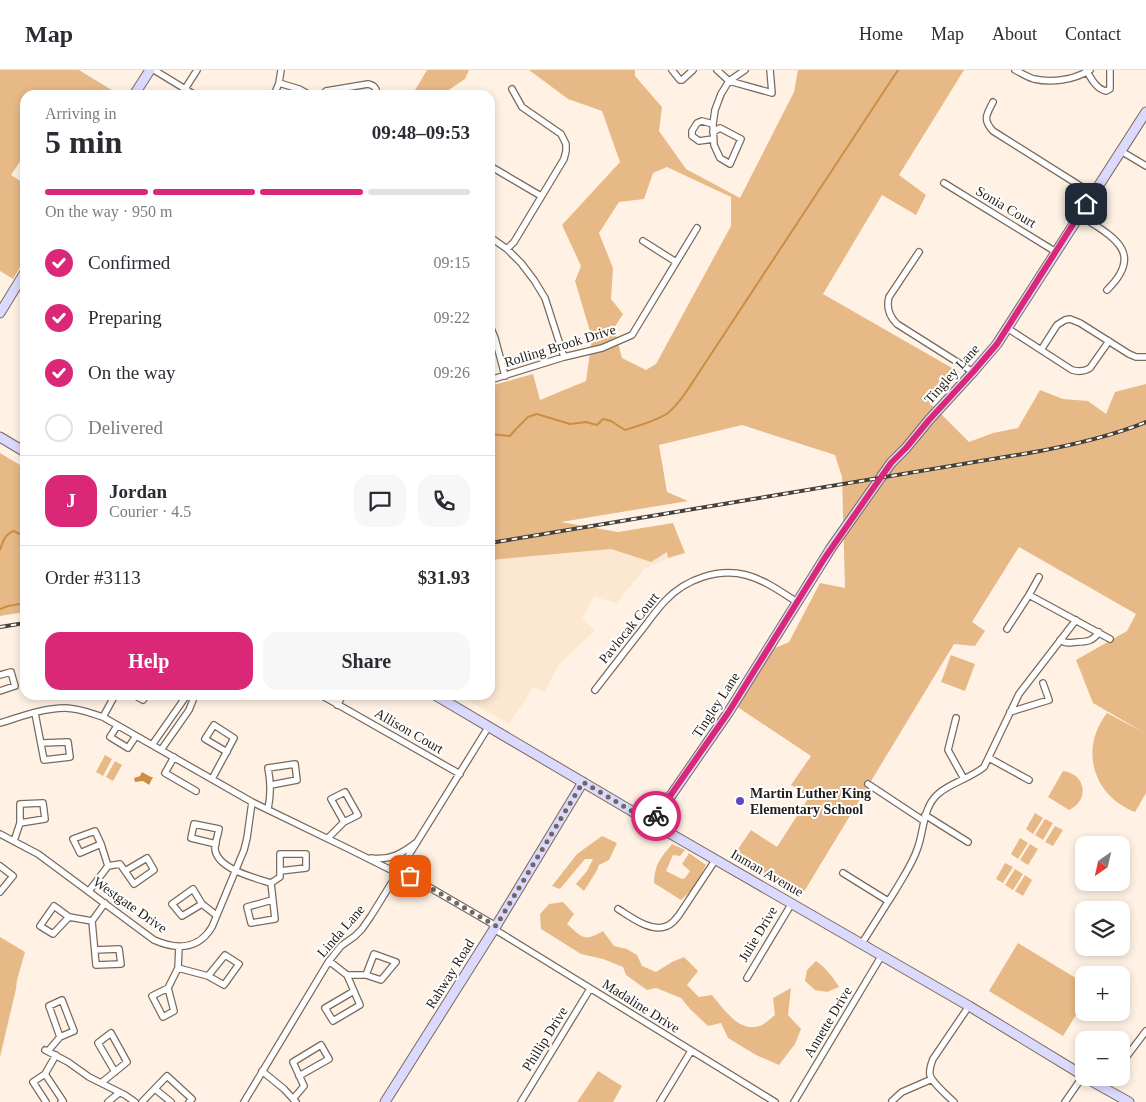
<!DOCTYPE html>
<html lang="en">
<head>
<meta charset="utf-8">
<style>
  :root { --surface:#fff; --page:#f7f7f7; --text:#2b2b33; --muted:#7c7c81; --line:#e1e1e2; --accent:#db2777 }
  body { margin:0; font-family:Georgia,serif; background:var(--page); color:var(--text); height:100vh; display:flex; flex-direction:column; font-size:19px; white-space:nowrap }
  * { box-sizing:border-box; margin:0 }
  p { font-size:16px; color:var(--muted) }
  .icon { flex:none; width:28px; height:28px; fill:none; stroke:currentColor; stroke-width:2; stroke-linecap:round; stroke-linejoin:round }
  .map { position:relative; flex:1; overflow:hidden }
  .panel { position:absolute; left:20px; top:20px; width:475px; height:610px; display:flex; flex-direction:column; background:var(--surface); border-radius:15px; box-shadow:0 2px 8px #0003 }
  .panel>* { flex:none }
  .needle { width:32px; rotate:214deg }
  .tools { position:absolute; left:1075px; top:766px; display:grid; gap:10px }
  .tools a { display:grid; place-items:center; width:55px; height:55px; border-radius:10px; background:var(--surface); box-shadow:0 2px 8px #0003; font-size:25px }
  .pin { position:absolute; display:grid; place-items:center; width:42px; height:42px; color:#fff; margin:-21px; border-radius:10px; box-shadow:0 2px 8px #0006 }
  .courier { position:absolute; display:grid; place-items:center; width:50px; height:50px; margin:-25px; border:4px solid #db2777; border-radius:50%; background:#fff; color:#222; box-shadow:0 1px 6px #0007 }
  .headline em { font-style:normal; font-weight:700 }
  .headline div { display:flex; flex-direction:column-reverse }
  .headline { display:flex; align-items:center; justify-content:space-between; height:85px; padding:0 25px }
  h1 { font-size:32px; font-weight:700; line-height:38px }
  .bar { display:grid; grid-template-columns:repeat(4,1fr); gap:8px 5px; align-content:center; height:60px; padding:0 25px }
  .bar i { height:6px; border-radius:4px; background:var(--line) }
  .bar .selected { background:var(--accent) }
  .bar p { grid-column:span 4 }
  .line { display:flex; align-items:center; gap:12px; padding:0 25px; border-top:1px solid var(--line) }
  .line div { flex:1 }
  .round { display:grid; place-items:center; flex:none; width:52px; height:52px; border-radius:15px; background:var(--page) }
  ol { padding:0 25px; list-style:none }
  li { display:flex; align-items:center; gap:15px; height:55px }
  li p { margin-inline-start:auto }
  li .icon { padding:5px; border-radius:50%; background:var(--accent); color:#fff; stroke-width:4 }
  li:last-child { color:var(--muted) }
  li i { width:28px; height:28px; border:2px solid var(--line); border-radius:50% }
  .primary-button { display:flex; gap:10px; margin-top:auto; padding:10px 25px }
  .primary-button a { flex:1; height:58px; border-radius:15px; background:var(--accent); color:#fff; font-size:20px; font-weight:700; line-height:58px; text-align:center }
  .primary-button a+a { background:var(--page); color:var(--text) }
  header { display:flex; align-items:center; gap:30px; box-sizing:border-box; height:70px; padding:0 25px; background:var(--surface); border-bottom:1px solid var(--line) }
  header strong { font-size:24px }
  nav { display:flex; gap:28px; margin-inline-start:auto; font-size:18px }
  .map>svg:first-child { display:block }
</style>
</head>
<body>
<header>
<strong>Map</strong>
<nav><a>Home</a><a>Map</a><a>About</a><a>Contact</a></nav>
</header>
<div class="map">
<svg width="1146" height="1032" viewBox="0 0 1146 1032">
  <rect width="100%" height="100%" fill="#fff2e5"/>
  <path fill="#fce7d1" d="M611,479L651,492L668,481V488L644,499L617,533L594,527L582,548L595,560L558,596L544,623L534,617L509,654L459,625H490V490Z"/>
  <path fill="#e7b987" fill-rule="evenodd" d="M0,0H79L120,25H25V84L11,105L25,114V189L13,209L0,201Z
    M427,0H469L465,9L441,25H412Z
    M529,0H635V6L662,37L659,61L686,99L740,128L794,22L798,0H964L899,105L926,125L916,145L882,125L823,224L959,302L931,334L969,372L993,363L1018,358L1040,320L1063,329L1088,331L1106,344L1115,322L1146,314V723L1135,742C1093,726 1079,679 1107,643L1143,662L1093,633L1076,590L1127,561L1136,544L1019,477L972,552L985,561L975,576L954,574L802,825L734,785L751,760L777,777L809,727L791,715L811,686L733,634L775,578L789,572L820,513L845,518L842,407L835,385L742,355L659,375L667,422L688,431L561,452L618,462L673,453L685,483L668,488L667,482L651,492L611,479L490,490V316L533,304L540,330L586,311L592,268L575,211L581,196L562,155L620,92L602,41L568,29ZM667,97L731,127V156L656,294L646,300L622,288L614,258L623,244L611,229L613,198L599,163L619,132L644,129L653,103Z
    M0,383L25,398V542L0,546Z
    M951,585L975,594L965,621L941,612Z
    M105,685L112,689L103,706L96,702Z
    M115,691L122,695L113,711L106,707Z
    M1063,701C1086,704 1090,730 1069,740L1048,727Z
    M1035,743L1043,748L1033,764L1026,759Z
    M1045,749L1053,753L1043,770L1035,765Z
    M1055,756L1063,760L1053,776L1045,772Z
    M602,766L617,773L609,790L599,795L596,802L584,821L576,814L587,801L593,789H585L560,819L552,816L577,784Z
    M1020,768L1028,773L1018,789L1011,784Z
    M672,774L685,780L680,786L673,785L666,801L682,809L685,808L690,801L682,794L689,783L706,795L693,819L681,830L654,813C655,793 660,789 672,774Z
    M1030,774L1038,779L1028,795L1020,790Z
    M1005,793L1013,797L1003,813L996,809Z
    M1015,799L1023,804L1013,820L1005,815Z
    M1025,805L1032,810L1023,826L1015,821Z
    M563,832L574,844L567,854C583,868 584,872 603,861L614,876L627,879L637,885L642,896L656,902L672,892L684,887L698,901L687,915L699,927L712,925C724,939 740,965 762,955C766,953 771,948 775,945L773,928L791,918L788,945L801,959L795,974L779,995L756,985L728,968L721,953L708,956L690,939L681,928L656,918L647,920L626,905L623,897L603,889L581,884L541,859L540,844L549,834Z
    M0,867L25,882L17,910L16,919L0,987Z
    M1018,873L1084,913V932L1063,966L989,921Z
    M816,891C826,898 833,907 839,917L827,922L815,920L805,911L807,900Z
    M598,1001L622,1016L613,1032H577Z"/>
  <path fill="#cc8e44" d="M142,702L151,707H153L149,715L143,711L135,712L134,708L140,706Z"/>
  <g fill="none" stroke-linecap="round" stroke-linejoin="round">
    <path stroke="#cc8e44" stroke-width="2" d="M490,364L510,366L516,359L528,347L537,344L570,354L586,352L597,355L603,349L611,351L625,360C637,356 660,350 669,342C680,333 688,319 696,307L898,0
      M0,480C3,471 5,464 14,461L25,467
      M0,539L8,536L25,533"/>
    <g stroke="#786b5d" stroke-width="8">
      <path id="street" d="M154,0L195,25
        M672,0L680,10H682L693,0
        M717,0L729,11L772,23L770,0
        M1015,0C1021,3 1027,7 1034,9C1052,13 1074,10 1090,0
        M1086,0C1091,8 1096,19 1106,21L1110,19V0
        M279,13L299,19L310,25
        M185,19L197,0
        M274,25L279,13L281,0
        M322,25L326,21L368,14C374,15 378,19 376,25
        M993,32C987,44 982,49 993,61L1093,124
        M713,62L720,58L741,69L730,94L720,88L714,75L713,54L715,40L721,24L729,11L745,0
        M713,69L699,71L692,66V61L697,53L702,51L713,54
        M1121,81L1146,96
        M490,96L541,126
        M944,113L1056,182
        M1079,145C1112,166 1146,182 1107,220
        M490,167L507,179L521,193L534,210L545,228L564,287
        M643,171L676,192
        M507,179L514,172L564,89L566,81V74L561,64L522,37L512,19
        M919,182L889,227C886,238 889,246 897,254L973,302
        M490,256L495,268L505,306
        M1007,258L1072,300C1079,302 1084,302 1090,298L1109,271
        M1041,280L1057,255L1065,250L1070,249L1080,253L1129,284L1136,287H1146
        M490,310L564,287L602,278L632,265L697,158
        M1029,525L1110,569
        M1007,559L1029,525L1039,507
        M1060,570C1067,574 1069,573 1077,572C1087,572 1093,571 1099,562
        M0,605L11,602L15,616L0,621
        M595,620C609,602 623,584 637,566C647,554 655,541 666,530C686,509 718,498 746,505C765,510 781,522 797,532
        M134,625L143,630L146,625
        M321,625L460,704
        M337,635L343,625
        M1010,642L1049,630L1043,613
        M35,643L44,690L70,687L68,672L42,673
        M103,647L115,625
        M956,648L948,680L964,709
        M0,653C20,647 43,638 65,638C78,638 90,643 103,647L252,732L353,781L399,804
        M117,656L110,667L128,678L136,666
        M152,675L187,625
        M161,680L189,640L195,625
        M174,687L165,703L196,721
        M989,688L1029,710
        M212,709L234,668L214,655L205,669L227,682
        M868,714L924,751
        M268,739C271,725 271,713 268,698L295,694L297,710L271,715
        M925,745L968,772
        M0,764L38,784L154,870C177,880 198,880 212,857L244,780L247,768L252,732
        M328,768L344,752L358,745L345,722L331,729L344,752
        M14,771L20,753L45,749L43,733L20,734V753
        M101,774L95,761L73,769L80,783L101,774L108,796
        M216,774L191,768L194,754L219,759C218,765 215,773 215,779C217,799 255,808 271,813L275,849L251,853L247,837L272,830
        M371,788C390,791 403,783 417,772
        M0,796L13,806L0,822
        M843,803L888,831
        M410,806L496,856
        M271,813L280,807V784H306V798L280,801
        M89,821L108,796L120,794L134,814L154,800L147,788L125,801
        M202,834L182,846L172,834L193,819L202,834L216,845
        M618,839C631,847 651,863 667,856C672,854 676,849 679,845L716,789
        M69,847L54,836L40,856L53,864L69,847L92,851
        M494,859L775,1032
        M862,873C873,856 884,838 895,821C903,807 913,793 918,777C924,760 923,737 938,724C950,713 971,708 984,697L1019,624L1076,550
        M179,877L178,898L208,906L224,915L239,894L225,885L208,906
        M95,880L119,879L121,894L96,895L92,851L105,833
        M329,891L347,905L360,935L333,951L325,938L354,921
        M347,905H366L374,884L396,892L381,910L366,905
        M747,908L792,833
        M168,918L152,926L163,947L174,941L168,918L178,898
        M45,980L68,992L89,1007L125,1025L135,1032
        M48,981L60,967L74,961L62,930L49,936L60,967
        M1121,994L1146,961
        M262,1001L284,1019L296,1032
        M45,1004L63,1031L61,1032
        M101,1013L127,992L111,963L98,973L115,1002
        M1104,1018L1112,1008
        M155,1019L171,1032
        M293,1029L304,1016L293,992L321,975L329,989L299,1006
        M892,1031L902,1022L932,1009
        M46,1032L33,1012L45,1004L56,985
        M108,1032L119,1023
        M142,1032L167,1006L192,1029L189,1032
        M244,1032L329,891L341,876L355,866L362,859L371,846L489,656
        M521,1032L590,919
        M660,1032L691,981
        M794,1032L882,885
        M954,1032C948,1026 932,1013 930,1005C929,1000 931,994 933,989L969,936
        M1065,1032L1083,1006"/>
    </g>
    <g stroke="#786b5d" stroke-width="11">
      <path id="secondary" d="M134,25L150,0
        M0,243L25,202
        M0,367L25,382
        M435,625L652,753L969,936L1084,1006
        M652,753L728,643L831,478L891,393L906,378L929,350L973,302L997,274L1146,42
        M1086,1008L1129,1032
        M385,1032L496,856L583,712"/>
    </g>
    <use href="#street" stroke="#fff" stroke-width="5.5"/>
    <use href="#secondary" stroke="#dcd9fe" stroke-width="9"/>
    <g stroke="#474039" stroke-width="4">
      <path id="rail" d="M490,473L1029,383C1068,376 1109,367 1146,352
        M0,557L25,553"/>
    </g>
    <use href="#rail" stroke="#fff" stroke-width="2" stroke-dasharray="5.5" stroke-linecap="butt"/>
  </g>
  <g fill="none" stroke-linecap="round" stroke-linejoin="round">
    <path stroke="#706860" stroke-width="5" stroke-dasharray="0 9" d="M410,806L496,856L583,712L652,753L656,746"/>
    <path stroke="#db2777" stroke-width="6" d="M656,746L728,643L824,489L872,420L891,393L906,378L929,350L973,302L997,274L1086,134"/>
  </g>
  <circle fill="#5d49c2" stroke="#fff" stroke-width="2" cx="740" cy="731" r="5"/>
  <g text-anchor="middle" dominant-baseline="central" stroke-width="4" stroke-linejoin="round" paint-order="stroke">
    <g font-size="14" fill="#231d18" stroke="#fff">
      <text transform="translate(1006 137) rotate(31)">Sonia Court</text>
      <text transform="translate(560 276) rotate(-17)">Rolling Brook Drive</text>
      <text transform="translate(952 304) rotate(-48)">Tingley Lane</text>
      <text transform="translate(629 558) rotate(-51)">Pavlocak Court</text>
      <text transform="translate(716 635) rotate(-57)">Tingley Lane</text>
      <text transform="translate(409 661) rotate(30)">Allison Court</text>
      <text transform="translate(767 803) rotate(30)">Inman Avenue</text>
      <text transform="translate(130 835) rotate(35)">Westgate Drive</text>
      <text transform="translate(341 861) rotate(-49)">Linda Lane</text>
      <text transform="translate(758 864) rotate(-59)">Julie Drive</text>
      <text transform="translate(450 904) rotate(-58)">Rahway Road</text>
      <text transform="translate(641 936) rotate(32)">Madaline Drive</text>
      <text transform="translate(828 952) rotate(-59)">Annette Drive</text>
      <text transform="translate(545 969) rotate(-58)">Phillip Drive</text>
    </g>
    <g font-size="14" font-weight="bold" fill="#231d18" stroke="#fff" text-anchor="start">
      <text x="750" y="723">Martin Luther King<tspan x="750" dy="16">Elementary School</tspan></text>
    </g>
  </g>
</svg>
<div class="tools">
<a><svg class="needle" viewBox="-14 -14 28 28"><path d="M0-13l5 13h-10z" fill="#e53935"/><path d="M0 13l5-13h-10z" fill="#7c7c81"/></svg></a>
<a><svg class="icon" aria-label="layers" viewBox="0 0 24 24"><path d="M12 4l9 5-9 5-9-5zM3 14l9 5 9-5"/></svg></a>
<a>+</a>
<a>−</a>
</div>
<div class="pin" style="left:410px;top:806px;background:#ea580c"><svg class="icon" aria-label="bag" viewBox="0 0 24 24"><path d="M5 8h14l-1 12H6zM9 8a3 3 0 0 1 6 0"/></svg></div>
<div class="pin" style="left:1086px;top:134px;background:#1f2937"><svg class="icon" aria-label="home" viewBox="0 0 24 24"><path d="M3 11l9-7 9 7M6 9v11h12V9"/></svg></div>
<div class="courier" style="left:656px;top:746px"><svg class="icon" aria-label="bike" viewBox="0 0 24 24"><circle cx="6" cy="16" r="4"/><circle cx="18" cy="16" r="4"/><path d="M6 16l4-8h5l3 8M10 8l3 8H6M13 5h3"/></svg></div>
<section class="panel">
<div class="headline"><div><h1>5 min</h1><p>Arriving in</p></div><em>09:48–09:53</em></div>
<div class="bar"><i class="selected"></i><i class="selected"></i><i class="selected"></i><i></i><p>On the way · 950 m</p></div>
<ol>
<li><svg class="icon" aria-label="check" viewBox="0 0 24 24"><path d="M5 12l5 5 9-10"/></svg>Confirmed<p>09:15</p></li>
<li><svg class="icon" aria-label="check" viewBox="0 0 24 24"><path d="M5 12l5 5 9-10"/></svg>Preparing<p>09:22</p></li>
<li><svg class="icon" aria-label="check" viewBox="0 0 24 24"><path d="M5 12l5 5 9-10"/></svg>On the way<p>09:26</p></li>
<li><i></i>Delivered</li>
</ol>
<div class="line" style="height:90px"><b class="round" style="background:var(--accent);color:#fff">J</b><div><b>Jordan</b><p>Courier · 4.5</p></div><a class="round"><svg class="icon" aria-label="chat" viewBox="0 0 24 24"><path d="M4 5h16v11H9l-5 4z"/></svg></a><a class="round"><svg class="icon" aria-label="phone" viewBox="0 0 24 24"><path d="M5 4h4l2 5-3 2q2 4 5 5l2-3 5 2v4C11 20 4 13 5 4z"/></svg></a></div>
<div class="line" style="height:65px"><div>Order #3113</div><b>$31.93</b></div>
<div class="primary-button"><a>Help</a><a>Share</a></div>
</section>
</div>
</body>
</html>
